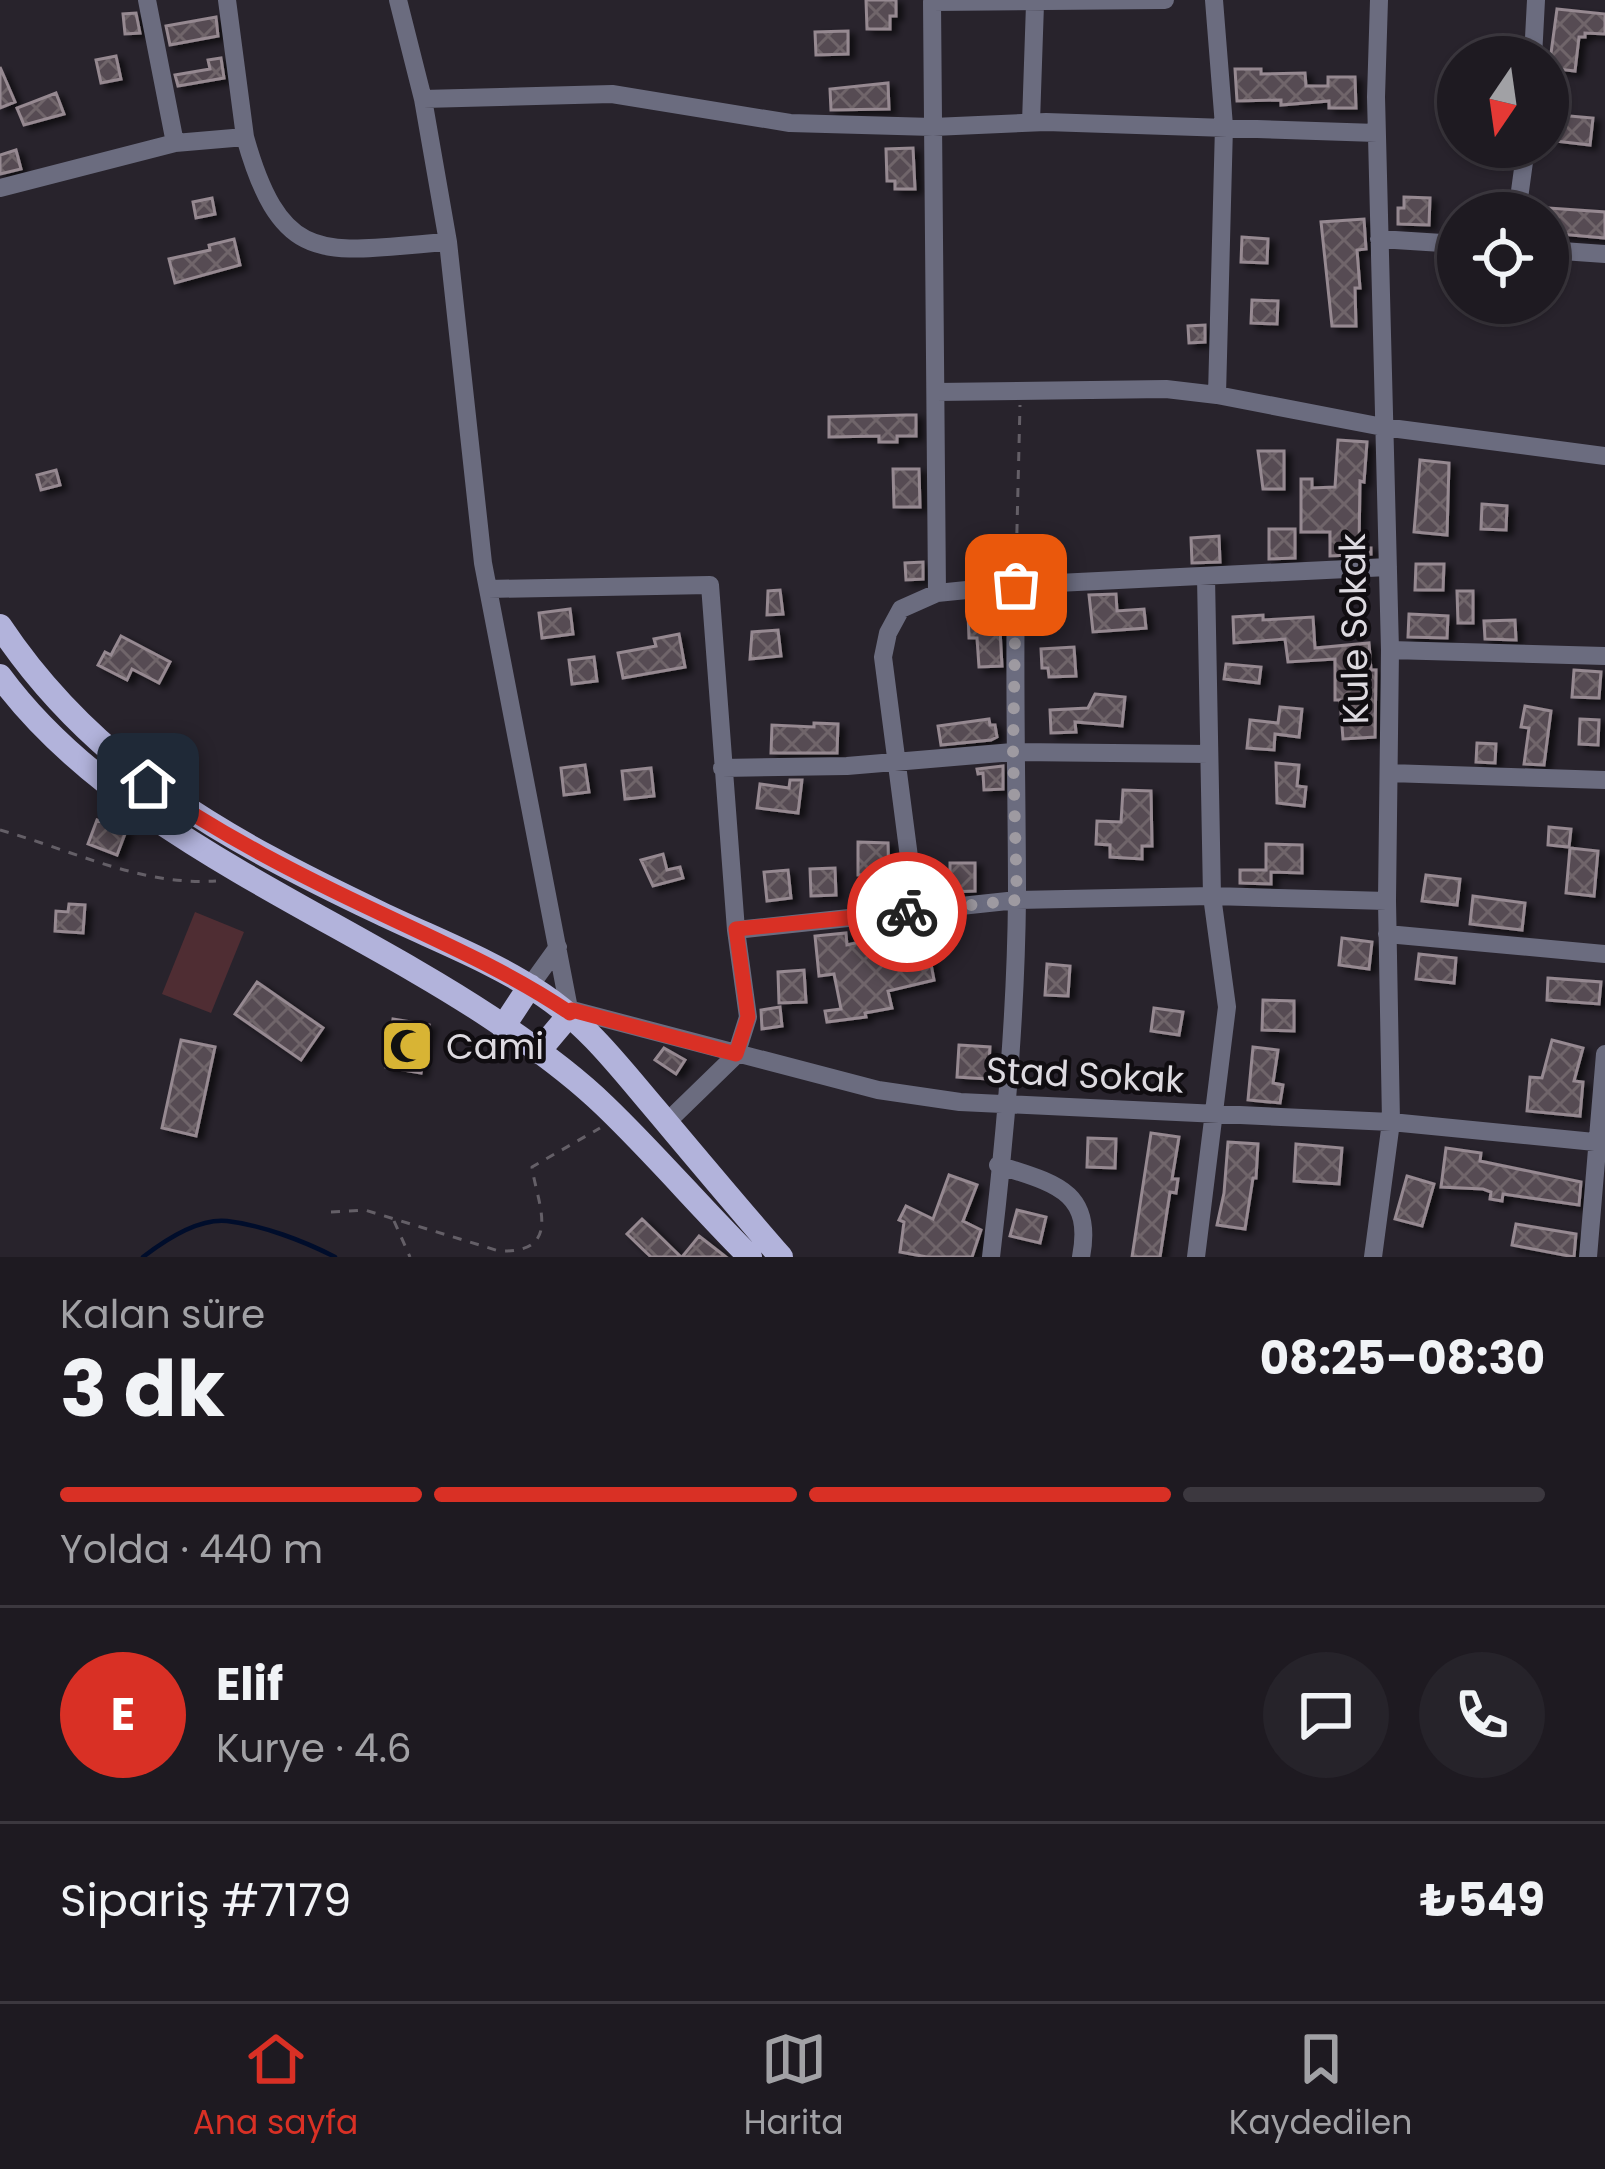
<!DOCTYPE html>
<html lang="tr">
<head>
<meta charset="utf-8">
<style>
  :root { --surface:#1e1a21; --page:#26232a; --text:#f1f3f6; --muted:#a1a1a5; --line:#3c383f; --accent:#d93025 }
  body { margin:0; font-family:Poppins,sans-serif; background:var(--page); color:var(--text); height:100vh; display:flex; flex-direction:column; font-size:45px; white-space:nowrap }
  * { box-sizing:border-box; margin:0 }
  p { font-size:39px; color:var(--muted) }
  .icon { flex:none; width:66px; height:66px; fill:none; stroke:currentColor; stroke-width:2; stroke-linecap:round; stroke-linejoin:round }
  .map { position:relative; height:1257px; overflow:hidden }
  .side { display:flex; flex-direction:column; background:var(--surface); flex:1 }
  .side>* { flex:none }
  .needle { width:78px; rotate:193deg }
  .fabs { position:absolute; left:1437px; top:36px; display:grid; gap:24px }
  .fabs a { display:grid; place-items:center; width:132px; height:132px; border-radius:50%; background:var(--surface); box-shadow:0 3px 9px #0004,0 0 0 3px var(--line); font-size:60px }
  .pin { position:absolute; display:grid; place-items:center; width:102px; height:102px; color:#fff; margin:-51px; border-radius:24px; box-shadow:0 6px 18px #0006 }
  .courier { position:absolute; display:grid; place-items:center; width:120px; height:120px; margin:-60px; border:9px solid #d93025; border-radius:50%; background:#fff; color:#222; box-shadow:0 3px 15px #0007 }
  .head em { font-style:normal; font-weight:700 }
  .head div { display:flex; flex-direction:column-reverse }
  .head { display:flex; align-items:center; justify-content:space-between; height:204px; padding:0 60px }
  h1 { font-size:78px; font-weight:700; line-height:90px }
  .bar { display:grid; grid-template-columns:repeat(4,1fr); gap:18px 12px; align-content:center; height:144px; padding:0 60px }
  .bar i { height:15px; border-radius:9px; background:var(--line) }
  .bar .current { background:var(--accent) }
  .bar p { grid-column:span 4 }
  .line { display:flex; align-items:center; gap:30px; padding:0 60px; border-top:3px solid var(--line) }
  .line div { flex:1 }
  .round { display:grid; place-items:center; flex:none; width:126px; height:126px; border-radius:63px; background:var(--page) }
  .tabs { display:flex; justify-content:space-around; align-items:center; height:168px; border-top:3px solid var(--line); background:var(--surface); font-size:33px; color:var(--muted) }
  .tabs a { display:grid; justify-items:center; gap:6px }
  .tabs .current { color:var(--accent) }
  .map>svg:first-child { display:block }
</style>
</head>
<body>
<div class="map">
<svg width="1605" height="1257" viewBox="0 0 1605 1257">
  <defs>
    <pattern id="building-cross-hatch" width="8" height="8" patternUnits="userSpaceOnUse" patternTransform="scale(3)"><rect width="8" height="8" fill="#574c53"/><path d="M0 0l8 8M0 8l8-8" fill="none" stroke="#6f656b"/></pattern>
    <filter id="shadow"><feDropShadow dx="6" dy="4" stdDeviation="3" flood-color="#0009"/></filter>
  </defs>
  <rect width="100%" height="100%" fill="#28232c"/>
  <path fill="#4f2d33" d="M195,912L244,932L211,1013L162,994Z"/>
  <g fill="none" stroke-linecap="round" stroke-linejoin="round">
    <path stroke="#000d2b" stroke-width="4.5" d="M143,1257C165,1240 198,1218 227,1221C262,1225 304,1241 335,1257"/>
  </g>
  <path fill="url(#building-cross-hatch)" stroke="#968991" stroke-width="3" filter="url(#shadow)" d="M866,0H896V16H890V29H867Z
    M1557,9L1605,14V34L1585,33V37H1579L1575,71L1549,68Z
    M136,13L140,33L125,34L123,14Z
    M216,17L218,36L170,45L166,26Z
    M848,31V54L816,55L815,32Z
    M116,56L121,79L101,83L96,60Z
    M221,58L224,78L178,86L175,75L210,69L208,60Z
    M0,67L15,102L0,108Z
    M1235,69H1261V74L1305,73L1306,86H1328V77H1355L1356,108H1329V101L1281,105V100L1237,101Z
    M888,83L889,109L831,110L830,89Z
    M56,93L64,114L24,125L17,108Z
    M1558,115L1593,118L1590,145L1555,141Z
    M913,148L915,189H895V181H887L886,149Z
    M16,150L21,169L0,174V155Z
    M1404,197L1430,198L1429,225L1398,224V208H1404Z
    M212,198L215,214L196,218L193,202Z
    M1548,208L1605,212V238L1548,233Z
    M1364,219L1366,249L1357,250L1360,288H1355L1356,326H1332L1321,222Z
    M1242,237L1268,239L1267,263L1241,262Z
    M234,239L240,265L175,283L169,259L210,250L209,245Z
    M1252,300L1278,301L1277,324L1251,323Z
    M1205,325V342L1189,343L1188,326Z
    M906,415H916V436H897V442H879V436L829,437V417Z
    M1338,440L1367,442L1364,482L1360,481L1359,548H1371V554L1330,556V532H1301V479H1312V488L1335,487Z
    M1258,451H1284V489H1263Z
    M1420,460L1449,463L1447,535L1414,532Z
    M893,469H919L920,507H894Z
    M56,470L60,485L41,490L37,475Z
    M1482,504L1507,506L1506,530L1481,529Z
    M1269,529H1295V558L1269,559Z
    M1219,536L1220,562L1192,563L1191,538Z
    M923,562V579L906,580L905,563Z
    M1416,564H1444L1443,590H1415Z
    M780,590L783,614L767,615L768,591Z
    M1457,591H1473V623H1458Z
    M1116,594L1117,611L1144,609L1146,628L1093,632L1089,595Z
    M570,609L573,634L542,638L539,613Z
    M999,611L1002,666L979,667L977,638H969L968,613Z
    M1409,614L1448,616L1447,638L1408,637Z
    M1263,615V620L1313,617L1315,648L1369,643L1371,670H1376L1375,737L1343,739L1340,700H1335V659L1288,662L1285,639L1234,643L1233,617Z
    M1515,620L1516,640L1485,639L1484,621Z
    M778,630L781,656L750,659L752,632Z
    M679,634L685,667L623,678L618,653L656,646L654,639Z
    M121,636L170,662L159,683L132,669L127,680L98,665L105,652L111,655Z
    M1074,647L1076,676L1049,677L1048,668H1042L1041,649Z
    M594,657L597,681L572,684L569,660Z
    M1226,664L1261,667L1259,683L1224,679Z
    M1574,670L1601,672L1599,698L1572,697Z
    M1095,694L1125,697L1122,726L1075,722L1076,732L1051,733L1050,710L1088,708Z
    M1525,706L1551,711L1544,765L1524,764L1529,728L1521,727Z
    M1280,707L1302,709L1299,737L1275,734L1274,750L1247,748L1250,720L1278,723Z
    M989,719L990,725H995L997,737L991,740L941,745L938,726Z
    M1580,719L1599,720L1598,745L1579,744Z
    M814,723L838,724L837,753H771L772,725L814,727Z
    M1477,743L1496,744L1495,763L1476,762Z
    M1276,763L1299,765L1297,786L1306,787L1304,806L1277,803Z
    M585,765L589,792L564,795L561,768Z
    M1003,766V789L984,790L983,773L978,774L977,769Z
    M651,768L654,796L625,799L622,771Z
    M790,780H802L798,813L757,808L760,784L789,788Z
    M1123,790L1151,791L1152,846H1142V859L1110,857V845L1096,844L1097,821L1121,822Z
    M97,820L126,831L117,855L88,844Z
    M1549,827L1571,829L1569,847L1548,845Z
    M858,842L888,843L889,882L863,880V875H858Z
    M1266,844L1302,845V873L1271,872V884L1240,883V870H1266Z
    M1570,848L1598,851L1594,896L1566,893Z
    M663,854L667,870L680,867L683,878L653,886L641,860Z
    M950,863H975V891L950,892Z
    M835,868L836,895L811,896L810,869Z
    M788,870L791,898L767,901L764,872Z
    M1426,875L1460,879L1457,905L1422,901Z
    M1473,896L1525,903L1522,930L1470,924Z
    M69,904L85,905L83,933L55,931L56,911L68,912Z
    M846,933L847,945L877,938L886,956L928,948L934,980L888,991L892,1008L865,1013L866,1017L827,1022L825,1011L841,1009L834,974L819,976L815,936Z
    M1342,938L1372,942L1369,969L1339,965Z
    M1419,954L1456,958L1454,983L1416,979Z
    M1047,964L1070,966L1068,996L1045,995Z
    M804,970L806,1002L779,1003L778,972Z
    M1548,978L1601,982L1599,1004L1547,1000Z
    M257,982L323,1028L301,1060L235,1014Z
    M1263,1000L1294,1001V1031L1262,1030Z
    M780,1007L782,1026L762,1029L761,1010Z
    M1154,1008L1183,1012L1179,1035L1151,1031Z
    M393,1019L429,1025L421,1073L386,1067Z
    M181,1040L215,1047L196,1136L162,1128Z
    M1552,1040L1583,1048L1574,1081L1583,1082L1580,1116L1527,1111L1530,1077L1542,1078Z
    M959,1045L990,1047L988,1079L957,1077Z
    M1253,1047L1278,1050L1273,1083L1283,1085L1280,1103L1248,1100Z
    M664,1048L685,1060L676,1074L655,1060Z
    M1151,1133L1179,1137L1172,1179H1178L1176,1193L1170,1192L1160,1257H1132Z
    M1088,1138L1116,1139L1115,1168L1087,1167Z
    M1228,1142L1258,1144L1256,1178H1253L1245,1229L1217,1225L1224,1193Z
    M1296,1144L1342,1148L1339,1184L1294,1181Z
    M1446,1148L1481,1153L1480,1161L1581,1182L1579,1205L1503,1194L1502,1201L1490,1199L1491,1192L1483,1189L1441,1187Z
    M949,1175L977,1185L963,1221L981,1230L972,1257H927L900,1252L904,1222L899,1220L906,1206L933,1219Z
    M1407,1176L1434,1184L1422,1226L1395,1219Z
    M1017,1210L1046,1217L1040,1243L1010,1236Z
    M642,1219L681,1257H651L627,1234Z
    M1516,1224L1576,1234L1574,1257L1512,1245Z
    M699,1236L726,1257H682Z"/>
  <g fill="none" stroke-linecap="round" stroke-linejoin="round">
    <path stroke="#645f67" stroke-width="3" stroke-dasharray="9 9" stroke-linecap="butt" d="M1016,569L1020,405
      M0,830C72,850 141,886 216,881
      M331,1212L365,1210L499,1251C564,1253 537,1204 532,1167L600,1128
      M394,1221L410,1257"/>
    <path stroke="#6b6c7f" stroke-width="18" d="M147,0L175,143L245,137C283,273 329,250 448,242L483,563L570,1014
      M227,0L245,137
      M398,0L423,99L448,242
      M1214,0L1224,126L1217,395
      M1533,57L1536,0
      M423,99L612,94L790,123L933,127L1046,122L1377,133
      M1031,122L1035,4
      M0,188L175,143
      M1517,213L1526,147
      M1379,239L1458,244
      M1548,250L1605,254
      M936,392L1166,389L1217,395L1383,427L1605,456
      M488,589L710,585L736,930L748,1017L736,1055L666,1123
      M937,593L932,2L1165,0
      M1390,650L1605,656
      M722,768L847,766L1013,752L1209,754
      M1389,773L1605,780
      M916,911L883,657L888,633L901,609L937,593L1016,585L1388,567
      M736,930L1017,900L1212,896L1387,901
      M1387,934L1605,954
      M530,986L558,947
      M572,1010L878,1090L960,1102L1391,1122L1605,1143
      M998,1165C1053,1183 1094,1190 1081,1257
      M991,1257C1005,1139 1016,1017 1017,898C1017,794 1014,689 1016,585
      M1196,1257L1227,1007L1212,896L1206,577
      M1373,1257L1391,1122L1387,901L1390,650L1376,97L1379,0
      M1588,1257L1605,1054"/>
    <path stroke="#b2b3db" stroke-width="24" d="M0,626C95,769 229,841 380,913C434,939 493,961 543,995C589,1026 621,1069 657,1111C698,1160 739,1209 781,1257
      M0,676C113,830 332,912 490,1017C529,1043 571,1073 605,1106C655,1154 701,1208 750,1257
      M503,1027L530,986
      M538,1052L570,1014"/>
  </g>
  <g fill="none" stroke-linecap="round" stroke-linejoin="round">
    <path stroke="#9e9aa1" stroke-width="12" stroke-dasharray="0 21.6" d="M907,912L1017,900L1013,752L1016,585"/>
    <path stroke="#d93025" stroke-width="15" d="M148,784C220,835 303,877 382,914C447,945 511,973 570,1013L572,1010L736,1054L748,1017L736,929L907,912"/>
  </g>
  <defs>
    <g id="mosque-square" transform="scale(2.7)"><rect x="-9" y="-9" width="18" height="18" rx="4" fill="#d8b434" stroke="#100d11"/><path d="M3.5-4.9A6 6 0 1 0 3.5 4.9A5 5 0 1 1 3.5-4.9Z" fill="#111"/></g>
  </defs>
  <g fill-rule="evenodd">
    <use href="#mosque-square" x="407" y="1046"/>
  </g>
  <g text-anchor="middle" dominant-baseline="central" stroke-width="9" stroke-linejoin="round" paint-order="stroke">
    <g font-size="36" fill="#dddae0" stroke="#100d11">
      <text transform="translate(1354 629) rotate(-91)">Kule Sokak</text>
      <text transform="translate(1085 1075) rotate(3)">Stad Sokak</text>
    </g>
    <g font-size="36" fill="#dddae0" stroke="#100d11" text-anchor="start">
      <text x="446" y="1046">Cami</text>
    </g>
  </g>
</svg>
<div class="fabs">
<a><svg class="needle" viewBox="-14 -14 28 28"><path d="M0-13l5 13h-10z" fill="#e53935"/><path d="M0 13l5-13h-10z" fill="#a1a1a5"/></svg></a>
<a><svg class="icon" aria-label="locate" viewBox="0 0 24 24"><circle cx="12" cy="12" r="6"/><path d="M12 2v4M12 18v4M2 12h4M18 12h4"/></svg></a>
</div>
<div class="pin" style="left:1016px;top:585px;background:#ea580c"><svg class="icon" aria-label="bag" viewBox="0 0 24 24"><path d="M5 8h14l-1 12H6zM9 8a3 3 0 0 1 6 0"/></svg></div>
<div class="pin" style="left:148px;top:784px;background:#1f2937"><svg class="icon" aria-label="home" viewBox="0 0 24 24"><path d="M3 11l9-7 9 7M6 9v11h12V9"/></svg></div>
<div class="courier" style="left:907px;top:912px"><svg class="icon" aria-label="bike" viewBox="0 0 24 24"><circle cx="6" cy="16" r="4"/><circle cx="18" cy="16" r="4"/><path d="M6 16l4-8h5l3 8M10 8l3 8H6M13 5h3"/></svg></div>
</div>
<section class="side">
<div class="head"><div><h1>3 dk</h1><p>Kalan süre</p></div><em>08:25–08:30</em></div>
<div class="bar"><i class="current"></i><i class="current"></i><i class="current"></i><i></i><p>Yolda · 440 m</p></div>
<div class="line" style="height:216px"><b class="round" style="background:var(--accent);color:#fff">E</b><div><b>Elif</b><p>Kurye · 4.6</p></div><a class="round"><svg class="icon" aria-label="chat" viewBox="0 0 24 24"><path d="M4 5h16v11H9l-5 4z"/></svg></a><a class="round"><svg class="icon" aria-label="phone" viewBox="0 0 24 24"><path d="M5 4h4l2 5-3 2q2 4 5 5l2-3 5 2v4C11 20 4 13 5 4z"/></svg></a></div>
<div class="line" style="height:156px"><div>Sipariş #7179</div><b>₺549</b></div>
</section>
<nav class="tabs">
<a class="current"><svg class="icon" aria-label="home" viewBox="0 0 24 24"><path d="M3 11l9-7 9 7M6 9v11h12V9"/></svg>Ana sayfa</a>
<a><svg class="icon" aria-label="map" viewBox="0 0 24 24"><path d="M3 6l6-2 6 2 6-2v14l-6 2-6-2-6 2zM9 4v14M15 6v14"/></svg>Harita</a>
<a><svg class="icon" aria-label="saved" viewBox="0 0 24 24"><path d="M7 4h10v16l-5-4-5 4z"/></svg>Kaydedilen</a>
</nav>
</body>
</html>
